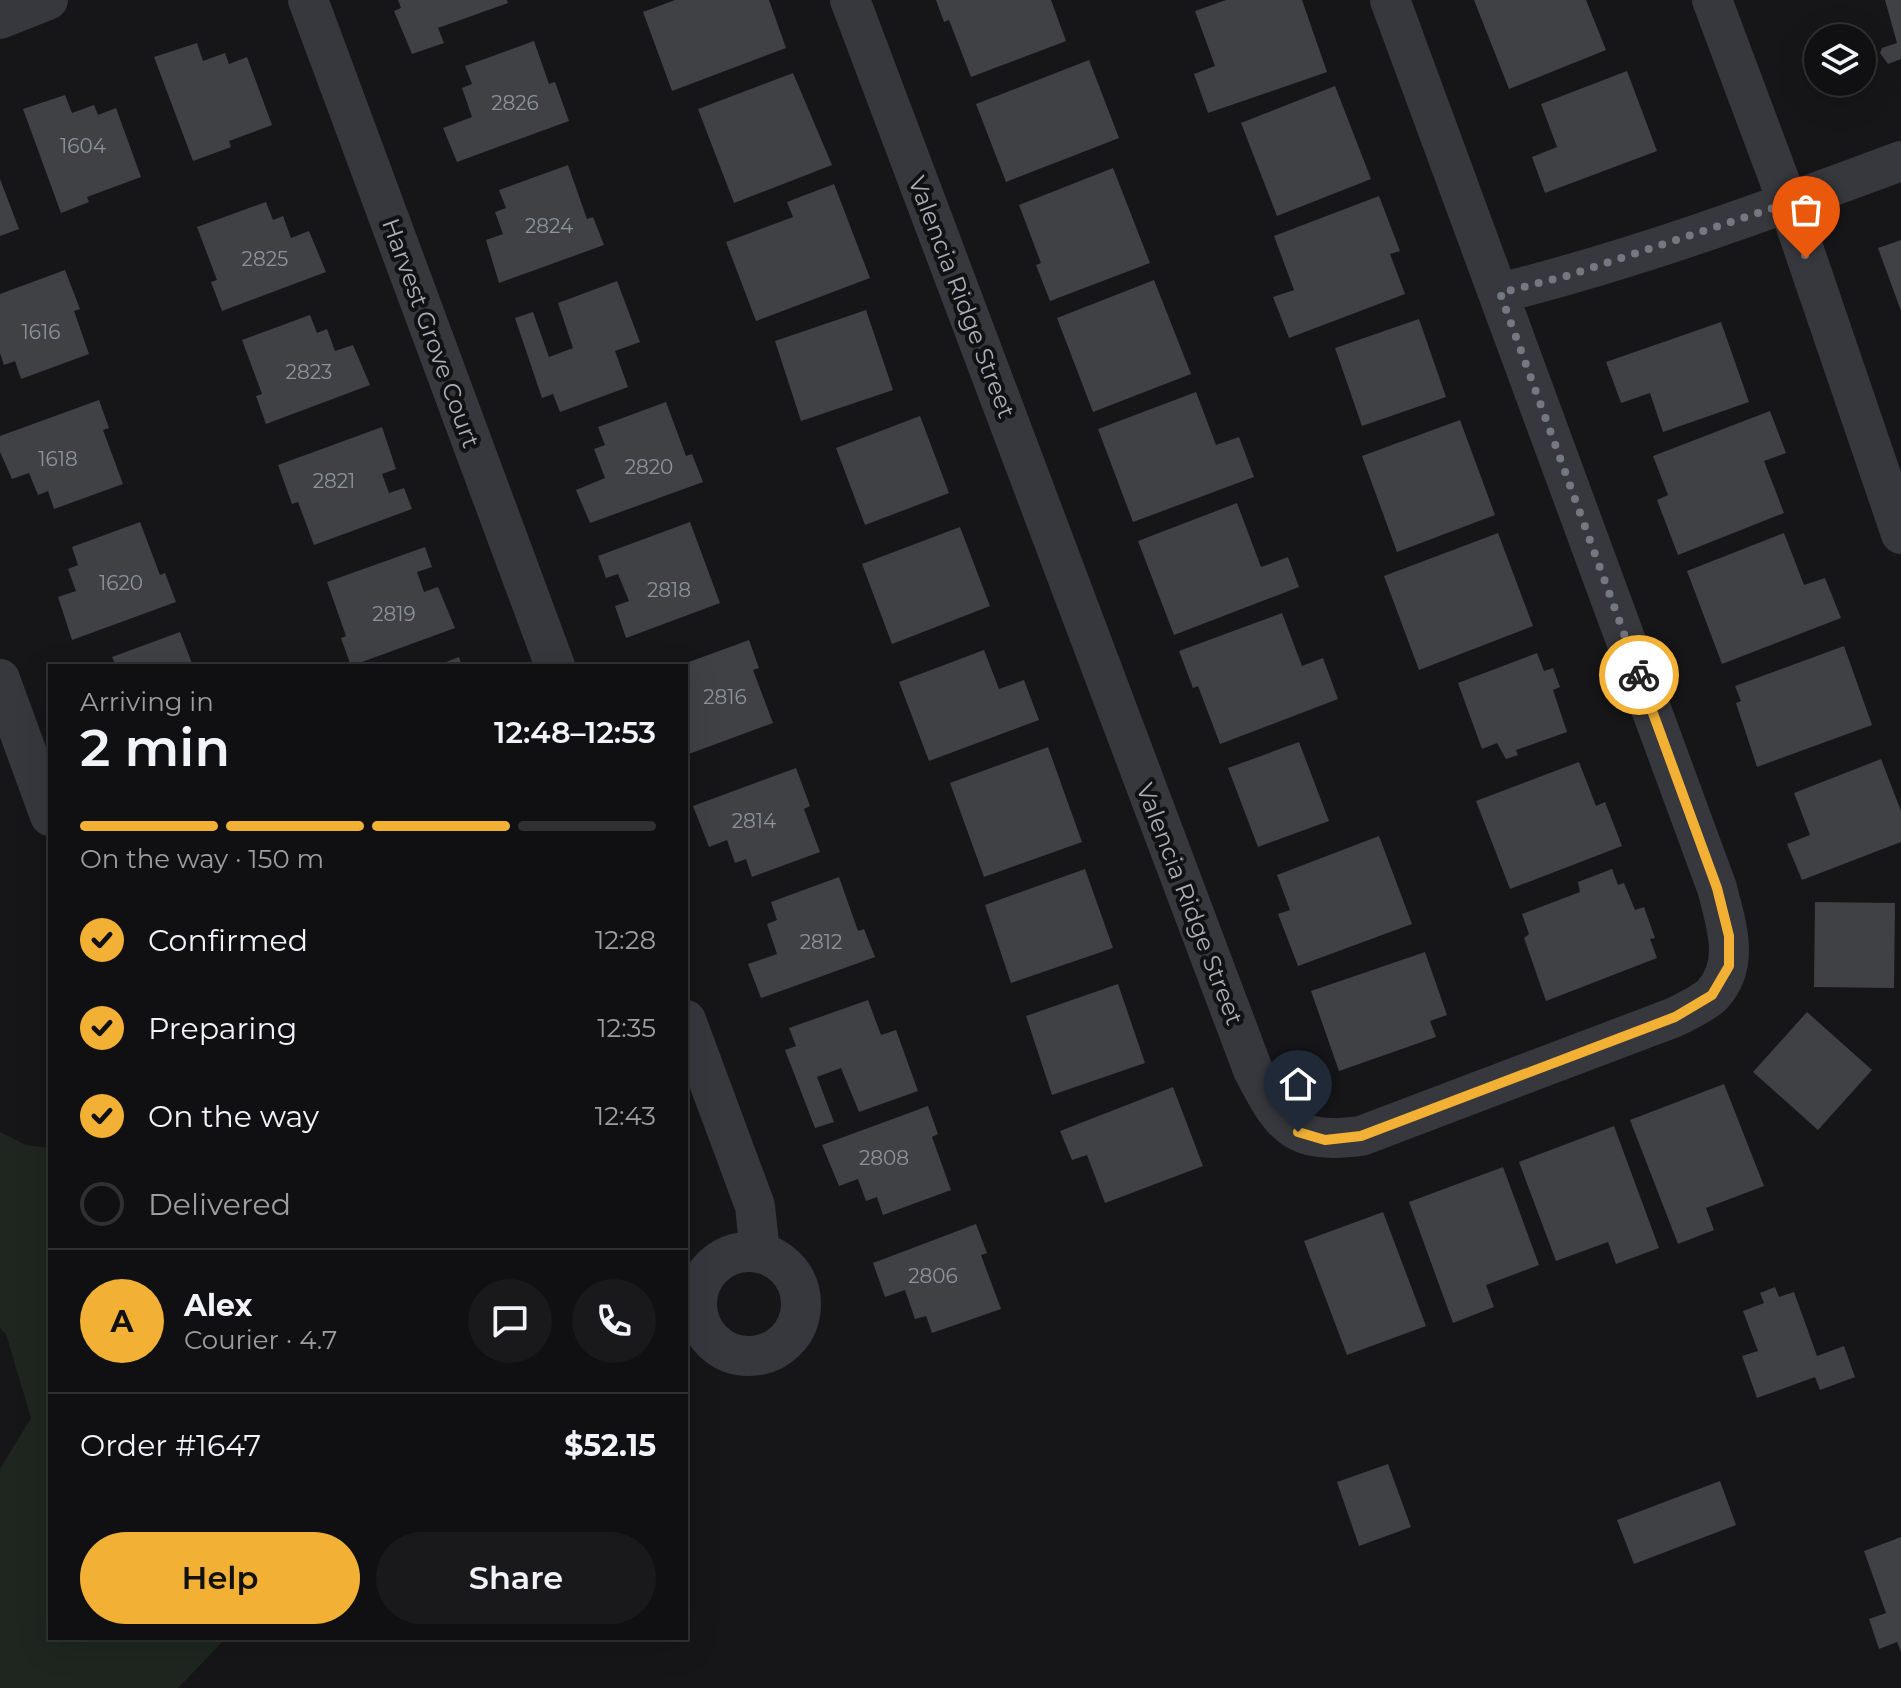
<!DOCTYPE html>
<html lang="en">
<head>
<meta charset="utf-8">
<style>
  :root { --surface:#101012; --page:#19191b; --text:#f1f3f6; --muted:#9c9d9f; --line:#303032; --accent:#f2b134 }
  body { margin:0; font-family:Montserrat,sans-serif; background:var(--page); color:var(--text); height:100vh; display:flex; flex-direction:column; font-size:30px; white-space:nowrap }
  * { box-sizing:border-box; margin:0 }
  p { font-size:26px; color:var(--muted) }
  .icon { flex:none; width:44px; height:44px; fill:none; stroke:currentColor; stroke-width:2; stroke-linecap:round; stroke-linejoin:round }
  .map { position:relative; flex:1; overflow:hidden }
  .panel { position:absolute; left:48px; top:664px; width:640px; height:976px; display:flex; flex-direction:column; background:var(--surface); border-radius:0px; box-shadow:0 8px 32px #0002,0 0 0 2px var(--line) }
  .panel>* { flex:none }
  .controls { position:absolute; left:1804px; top:24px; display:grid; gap:16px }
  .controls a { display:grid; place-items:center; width:72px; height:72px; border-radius:50%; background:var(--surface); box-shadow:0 8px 32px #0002,0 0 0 2px var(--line); font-size:40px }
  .pin { position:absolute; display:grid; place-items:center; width:68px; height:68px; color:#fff; margin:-82px -34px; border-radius:50% 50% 50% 0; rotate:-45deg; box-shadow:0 0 8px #0007 }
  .pin .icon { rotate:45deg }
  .courier { position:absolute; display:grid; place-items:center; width:80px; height:80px; margin:-40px; border:6px solid #f2b134; border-radius:50%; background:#fff; color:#222; box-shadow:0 2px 10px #0007 }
  .head em { font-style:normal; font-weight:600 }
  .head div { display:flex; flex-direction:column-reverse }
  .head { display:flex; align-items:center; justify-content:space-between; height:136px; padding:0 32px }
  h1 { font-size:52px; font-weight:600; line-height:60px }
  .bar { display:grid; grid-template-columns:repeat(4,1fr); gap:12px 8px; align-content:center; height:96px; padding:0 32px }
  .bar i { height:10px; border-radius:6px; background:var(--line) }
  .bar .current { background:var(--accent) }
  .bar p { grid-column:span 4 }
  .line { display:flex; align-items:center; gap:20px; padding:0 32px; border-top:2px solid var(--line) }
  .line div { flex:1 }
  .round { display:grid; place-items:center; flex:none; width:84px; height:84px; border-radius:42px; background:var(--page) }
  ol { padding:0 32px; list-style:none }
  li { display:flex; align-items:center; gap:24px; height:88px }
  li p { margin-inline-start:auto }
  li .icon { padding:8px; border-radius:50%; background:var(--accent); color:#111; stroke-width:4 }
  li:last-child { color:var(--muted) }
  li i { width:44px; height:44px; border:4px solid var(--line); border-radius:50% }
  .primary-button { display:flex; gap:16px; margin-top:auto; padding:16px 32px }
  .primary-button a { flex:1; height:92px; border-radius:48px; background:var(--accent); color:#111; font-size:32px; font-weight:600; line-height:92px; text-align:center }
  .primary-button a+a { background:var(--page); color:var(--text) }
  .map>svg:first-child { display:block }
</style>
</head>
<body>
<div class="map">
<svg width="1901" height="1688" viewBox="0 0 1901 1688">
  <rect width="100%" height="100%" fill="#161618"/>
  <path fill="#1e261f" d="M0,1132L26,1145L50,1148V1638H226L178,1688H0V1469L31,1418L6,1334L0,1328Z"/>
  <path fill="#404145" d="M398,0H507L508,3L438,28L444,43L412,54L394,11L401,8Z
    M675,0H769L786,48L672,91L643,12Z
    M936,0H1051L1066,41L971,77L949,20L944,22Z
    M1226,0H1302L1327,72L1208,113L1194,74L1215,66L1195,11Z
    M1474,0H1586L1606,50L1509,89Z
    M1885,0H1901V59L1888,64L1880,53L1882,48L1897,43Z
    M534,41L549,84L555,82L569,121L457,162L443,128L472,117L462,88L472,84L465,66Z
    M197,43L203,61L225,53L229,64L247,57L272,125L229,141L231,147L193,161L154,57Z
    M1089,60L1119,138L1006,182L976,104Z
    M1627,71L1657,151L1545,193L1532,157L1557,147L1541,104Z
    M793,73L832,165L734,203L698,109Z
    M1335,86L1371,179L1277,216L1241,123Z
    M65,95L72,113L94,105L98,115L116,108L141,177L87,197L89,202L61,213L23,109Z
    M568,165L587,219L593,217L604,245L499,283L486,240L503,234L495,212L506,208L499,190Z
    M1113,168L1150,263L1050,301L1036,265L1041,263L1019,205Z
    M0,179L19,229L0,236Z
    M834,184L870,278L756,321L726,242L793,217L787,202Z
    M1379,196L1400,251L1390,254L1405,294L1289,338L1273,297L1294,290L1274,236Z
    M266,202L273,220L283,216L291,238L309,231L326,272L222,311L211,282L217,280L197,227Z
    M1901,240V311L1878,248Z
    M65,270L80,309L74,311L89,354L21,379L15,361L4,365L0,353V294Z
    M1154,280L1191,374L1093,412L1057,318Z
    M617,281L640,342L615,351L628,387L560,412L553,394L542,398L515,318L533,312L549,357L573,348L558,303Z
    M866,310L893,390L801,421L775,341Z
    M310,315L317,333L327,329L335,351L353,345L370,385L266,424L256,396L262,394L242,340Z
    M1419,319L1446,397L1362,426L1335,348Z
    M1721,322L1749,402L1663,432L1650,393L1621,403L1606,362Z
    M1196,392L1216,445L1239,437L1254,477L1133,522L1098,429Z
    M99,400L109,428L103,430L123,484L54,509L48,491L38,495L29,473L12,479L0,452V436Z
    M666,402L686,456L692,454L703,482L590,523L576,490L605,478L594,449L605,445L598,427Z
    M1770,411L1786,453L1764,461L1784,513L1678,555L1657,500L1668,495L1653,456Z
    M920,416L949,493L865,525L836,448Z
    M1460,420L1495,515L1397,552L1362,456Z
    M382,427L396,469L382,474L389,493L404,488L412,509L314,545L298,502L292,504L278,465Z
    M1237,503L1261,567L1288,557L1299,587L1174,635L1138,541Z
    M140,522L160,575L165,573L176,602L72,640L58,597L76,591L68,569L78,565L72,547Z
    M690,522L720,603L626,638L615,606L629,601L618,574L606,578L598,556Z
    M960,527L990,606L892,644L862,564Z
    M1498,533L1533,626L1419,670L1384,576Z
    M1784,533L1804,585L1825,578L1841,618L1722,664L1687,571Z
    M425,547L432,567L417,572L424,592L438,587L455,628L351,666L341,638L346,636L327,582Z
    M1282,613L1302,666L1323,658L1338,699L1220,744L1198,686L1193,688L1179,651Z
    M180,632L193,666H116L112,657Z
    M749,640L759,668L753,670L773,723L686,755V666H678Z
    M1844,646L1872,725L1757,767L1736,703L1741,701L1735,686Z
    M984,650L999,689L1024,680L1039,720L929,761L899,682Z
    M1537,653L1544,671L1553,668L1560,687L1553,690L1567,732L1516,750L1518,755L1506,759L1497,743L1482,749L1458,683Z
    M459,657L462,666H436Z
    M1299,742L1329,821L1258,847L1228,768Z
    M1048,747L1082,842L984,877L950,783Z
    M1881,759L1901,811V842L1802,880L1787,844L1810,835L1794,793Z
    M1579,762L1596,806L1605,802L1622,846L1510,889L1476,801Z
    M796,768L810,806L804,809L820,852L752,877L746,859L735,863L727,840L709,847L693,806Z
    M1379,836L1412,924L1298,966L1278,914L1290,910L1277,875Z
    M1085,869L1113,948L1011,983L985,905Z
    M1612,869L1618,885L1624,883L1635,910L1644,907L1655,938L1650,939L1657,958L1546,1001L1524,938L1529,934L1522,914L1580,892L1578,882Z
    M839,877L858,931L864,929L875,957L761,998L748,964L777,954L767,924L777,920L771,902Z
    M1815,902L1895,903L1894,988L1814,987Z
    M1425,952L1447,1015L1430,1021L1436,1037L1339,1071L1311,991Z
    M1118,984L1145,1063L1052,1095L1026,1016Z
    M868,1000L881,1035L896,1030L918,1091L859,1112L841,1068L817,1077L834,1122L815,1128L785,1050L796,1046L789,1028Z
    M1807,1012L1872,1070L1818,1130L1753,1072Z
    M1724,1084L1764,1186L1706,1208L1714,1230L1678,1244L1630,1120Z
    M1173,1087L1203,1166L1105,1203L1087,1155L1072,1160L1060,1131Z
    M928,1106L938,1134L932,1137L951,1190L883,1215L877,1197L866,1201L858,1179L839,1186L822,1145Z
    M1614,1126L1659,1248L1616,1264L1608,1242L1556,1261L1519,1162Z
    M1503,1167L1539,1265L1486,1285L1494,1307L1453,1323L1409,1202Z
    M1383,1212L1426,1326L1347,1355L1304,1241Z
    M976,1224L987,1253L981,1255L1001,1309L932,1333L926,1316L915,1319L905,1290L885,1297L873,1263Z
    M1775,1287L1779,1297L1794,1292L1817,1356L1844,1346L1855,1377L1820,1390L1815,1377L1757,1398L1742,1356L1758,1351L1743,1311L1764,1303L1760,1293Z
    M1388,1464L1411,1527L1359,1546L1337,1482Z
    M1720,1481L1736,1525L1634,1564L1617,1520Z
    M1901,1537V1652L1897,1642L1879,1649L1869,1619L1886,1613L1864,1551Z"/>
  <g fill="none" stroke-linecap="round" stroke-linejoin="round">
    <path stroke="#37383d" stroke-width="40" d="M308,0L555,666
      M850,0L1253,1070C1283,1128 1294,1144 1361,1136L1675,1017C1686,1011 1703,1004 1712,995C1741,964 1726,924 1717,888L1390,0
      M1712,0L1788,203L1901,534
      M0,19L48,0
      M1500,293C1636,259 1769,210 1901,161
      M0,679L50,816
      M686,1020L755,1206L760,1253
      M697 1304a52 52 0 1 1 104 0a52 52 0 1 1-104 0Z"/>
  </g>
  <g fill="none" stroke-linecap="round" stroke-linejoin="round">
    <path stroke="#757880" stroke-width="8" stroke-dasharray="0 14.4" d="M1639,675L1500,293L1570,275L1788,203L1806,258"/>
    <path stroke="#f2b134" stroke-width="10" d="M1298,1132L1325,1140L1361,1136L1675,1017L1712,995L1729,966V936L1717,888L1639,675"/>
  </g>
  <g text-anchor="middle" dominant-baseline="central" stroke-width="8" stroke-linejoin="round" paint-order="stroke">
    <g font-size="20" fill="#8e929b">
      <text x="515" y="103">2826</text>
      <text x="83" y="146">1604</text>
      <text x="549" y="226">2824</text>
      <text x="265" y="259">2825</text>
      <text x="41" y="332">1616</text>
      <text x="309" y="372">2823</text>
      <text x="58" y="459">1618</text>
      <text x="649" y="467">2820</text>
      <text x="334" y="481">2821</text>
      <text x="121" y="583">1620</text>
      <text x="669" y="590">2818</text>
      <text x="394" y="614">2819</text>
      <text x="725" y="697">2816</text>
      <text x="754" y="821">2814</text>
      <text x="821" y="942">2812</text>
      <text x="884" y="1158">2808</text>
      <text x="933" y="1276">2806</text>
    </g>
    <g font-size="24" fill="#a8adb8" stroke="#111113">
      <text transform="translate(962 297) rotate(69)">Valencia Ridge Street</text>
      <text transform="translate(431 333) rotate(70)">Harvest Grove Court</text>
      <text transform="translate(1190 904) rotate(69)">Valencia Ridge Street</text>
    </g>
  </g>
</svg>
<div class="controls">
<a><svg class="icon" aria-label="layers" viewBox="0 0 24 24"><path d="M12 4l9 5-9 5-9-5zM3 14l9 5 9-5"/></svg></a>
</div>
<div class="pin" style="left:1806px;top:258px;background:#ea580c"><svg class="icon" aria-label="bag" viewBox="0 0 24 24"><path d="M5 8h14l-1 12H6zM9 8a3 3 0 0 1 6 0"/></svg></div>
<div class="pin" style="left:1298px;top:1132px;background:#1f2937"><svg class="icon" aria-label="home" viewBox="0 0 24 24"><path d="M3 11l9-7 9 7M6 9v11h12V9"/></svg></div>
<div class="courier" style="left:1639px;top:675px"><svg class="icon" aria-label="bike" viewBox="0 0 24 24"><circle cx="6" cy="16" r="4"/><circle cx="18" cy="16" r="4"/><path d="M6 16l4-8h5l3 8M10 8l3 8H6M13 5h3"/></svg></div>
<section class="panel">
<div class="head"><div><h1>2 min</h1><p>Arriving in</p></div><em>12:48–12:53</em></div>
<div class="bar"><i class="current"></i><i class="current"></i><i class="current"></i><i></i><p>On the way · 150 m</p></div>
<ol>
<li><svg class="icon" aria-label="check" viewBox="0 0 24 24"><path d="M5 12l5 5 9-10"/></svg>Confirmed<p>12:28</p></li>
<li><svg class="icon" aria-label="check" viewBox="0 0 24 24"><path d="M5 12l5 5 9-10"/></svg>Preparing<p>12:35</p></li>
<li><svg class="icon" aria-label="check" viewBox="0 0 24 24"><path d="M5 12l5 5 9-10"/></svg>On the way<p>12:43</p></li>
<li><i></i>Delivered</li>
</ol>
<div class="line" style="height:144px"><b class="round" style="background:var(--accent);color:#111">A</b><div><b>Alex</b><p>Courier · 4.7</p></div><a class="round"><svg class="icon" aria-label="chat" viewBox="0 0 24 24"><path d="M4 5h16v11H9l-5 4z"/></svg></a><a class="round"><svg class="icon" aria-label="phone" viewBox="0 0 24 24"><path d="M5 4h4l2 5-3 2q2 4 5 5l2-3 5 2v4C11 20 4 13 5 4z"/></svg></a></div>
<div class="line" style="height:104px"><div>Order #1647</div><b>$52.15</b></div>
<div class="primary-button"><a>Help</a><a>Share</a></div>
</section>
</div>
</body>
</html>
